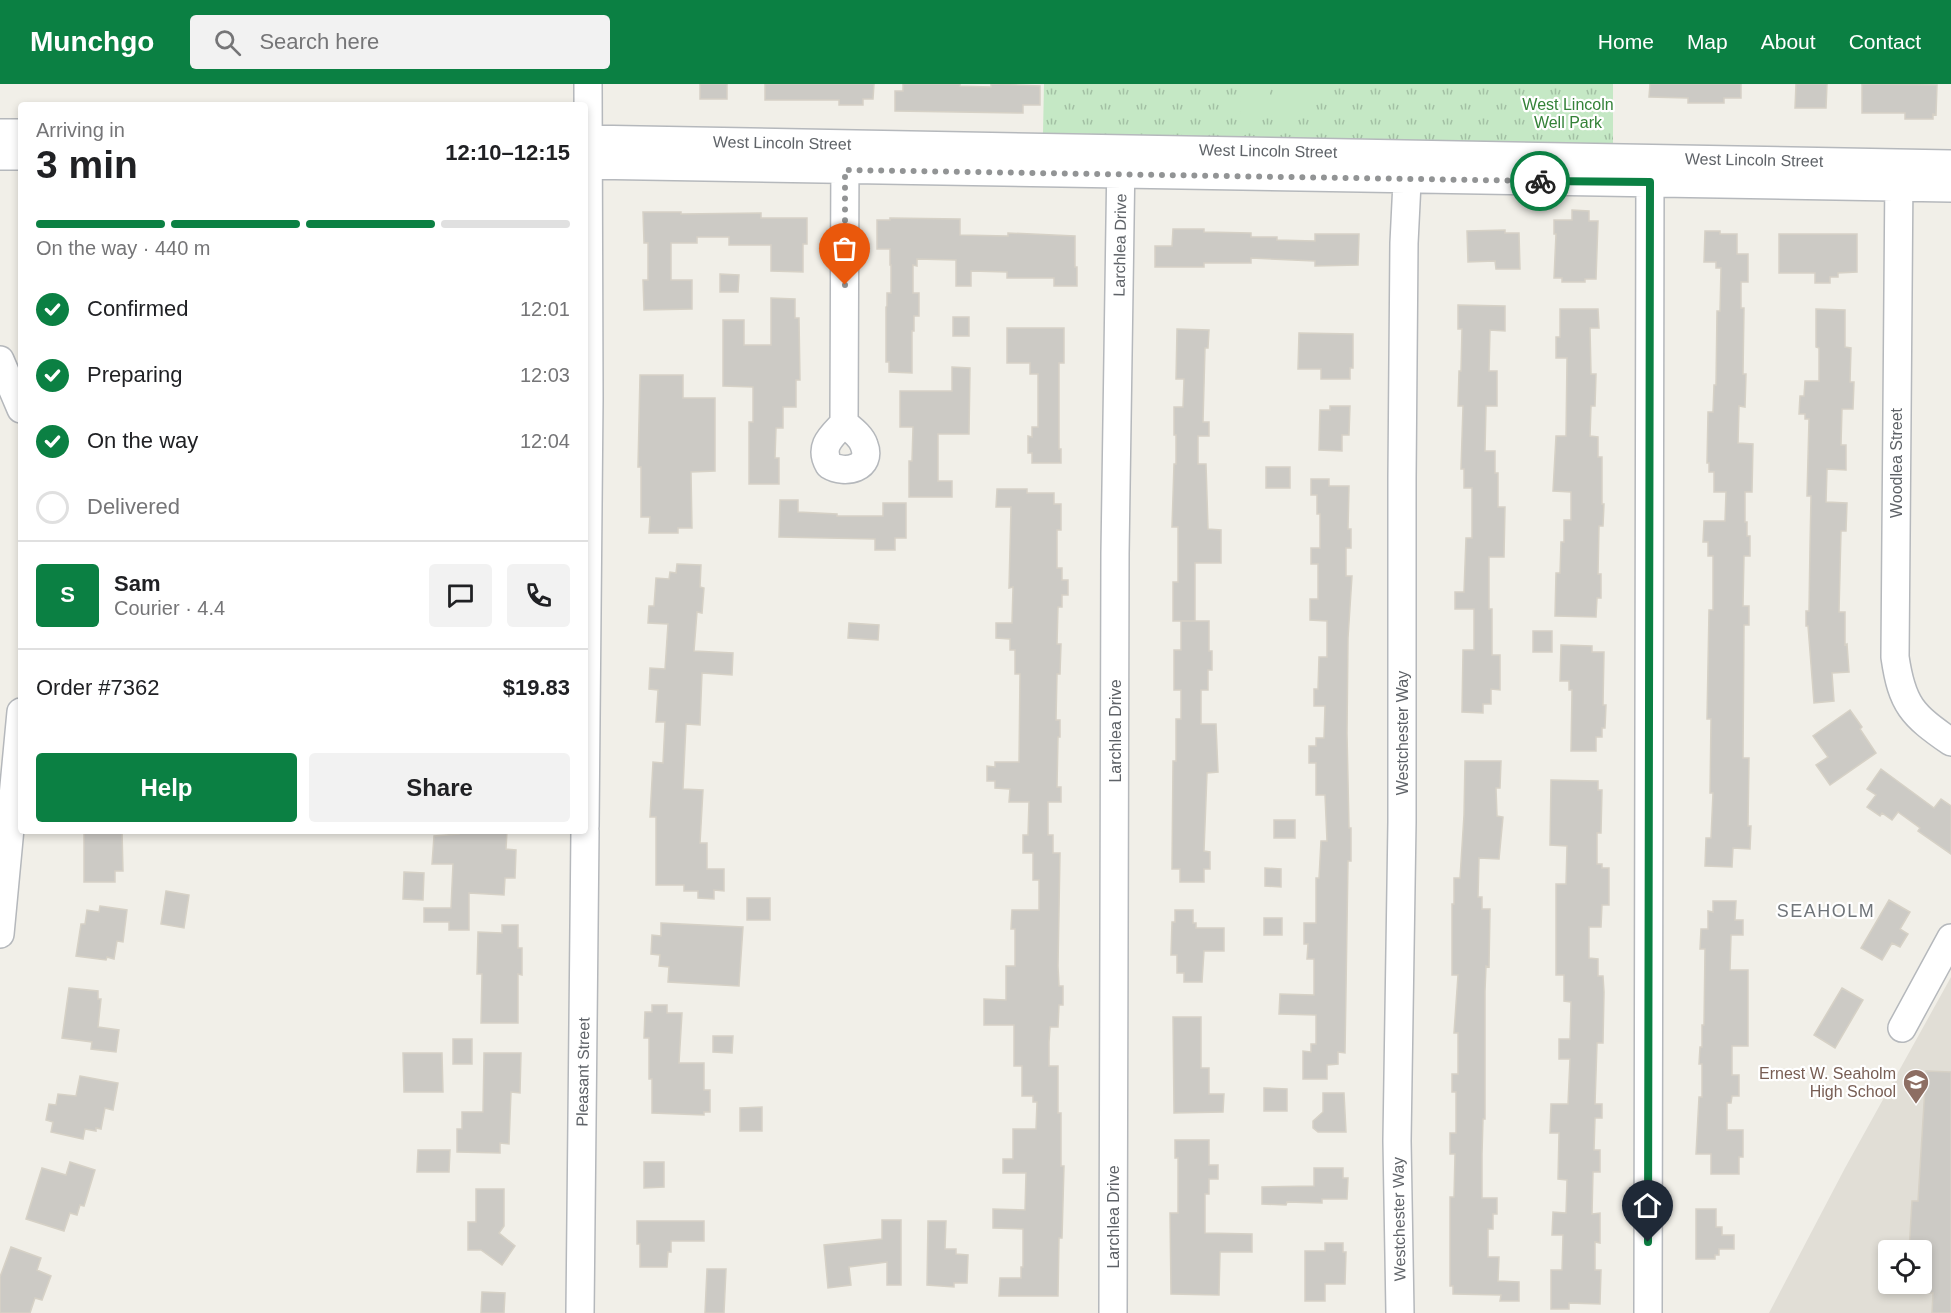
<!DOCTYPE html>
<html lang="en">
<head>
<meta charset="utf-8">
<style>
  :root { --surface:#fff; --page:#f2f2f2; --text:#202124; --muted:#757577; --line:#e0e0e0; --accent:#0b8043 }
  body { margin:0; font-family:Helvetica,sans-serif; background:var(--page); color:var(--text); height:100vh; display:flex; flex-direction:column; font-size:22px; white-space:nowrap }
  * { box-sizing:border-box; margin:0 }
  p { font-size:20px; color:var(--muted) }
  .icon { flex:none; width:33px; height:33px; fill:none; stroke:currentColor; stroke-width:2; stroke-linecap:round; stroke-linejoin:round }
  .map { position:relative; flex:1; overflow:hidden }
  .drawer { position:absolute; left:18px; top:18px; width:570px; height:732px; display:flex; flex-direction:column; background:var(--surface); border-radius:6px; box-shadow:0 3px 9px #0003 }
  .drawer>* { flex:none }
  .tools { position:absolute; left:1878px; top:1156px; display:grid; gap:12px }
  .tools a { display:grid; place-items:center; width:54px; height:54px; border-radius:6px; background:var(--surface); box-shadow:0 3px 9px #0003; font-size:30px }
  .pin { position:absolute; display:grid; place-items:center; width:51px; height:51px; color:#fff; margin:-62px -26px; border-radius:50% 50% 50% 0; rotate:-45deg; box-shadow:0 0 6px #0007 }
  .pin .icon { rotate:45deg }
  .courier { position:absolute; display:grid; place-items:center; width:60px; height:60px; margin:-30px; border:4px solid #0b8043; border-radius:50%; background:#fff; color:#222; box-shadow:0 2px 8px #0007 }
  .summary em { font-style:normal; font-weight:600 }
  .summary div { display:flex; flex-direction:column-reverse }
  .summary { display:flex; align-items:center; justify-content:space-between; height:102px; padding:0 18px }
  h1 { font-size:39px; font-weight:600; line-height:45px }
  .bar { display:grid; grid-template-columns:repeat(4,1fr); gap:9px 6px; align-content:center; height:72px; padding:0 18px }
  .bar i { height:8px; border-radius:4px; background:var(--line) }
  .bar .active { background:var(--accent) }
  .bar p { grid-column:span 4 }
  .line { display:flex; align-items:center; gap:15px; padding:0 18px; border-top:2px solid var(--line) }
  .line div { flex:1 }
  .round { display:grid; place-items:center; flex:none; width:63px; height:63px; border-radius:6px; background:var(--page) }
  ol { padding:0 18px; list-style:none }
  li { display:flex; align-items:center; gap:18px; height:66px }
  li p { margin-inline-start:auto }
  li .icon { padding:6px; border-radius:50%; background:var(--accent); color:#fff; stroke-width:4 }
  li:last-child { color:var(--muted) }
  li i { width:33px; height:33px; border:3px solid var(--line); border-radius:50% }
  .button { display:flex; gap:12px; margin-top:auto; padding:12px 18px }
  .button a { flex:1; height:69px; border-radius:6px; background:var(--accent); color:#fff; font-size:24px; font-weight:600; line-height:69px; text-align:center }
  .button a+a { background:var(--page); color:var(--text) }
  header { display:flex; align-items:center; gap:36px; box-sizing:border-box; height:84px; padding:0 30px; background:var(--accent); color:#fff }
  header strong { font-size:28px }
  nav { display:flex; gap:33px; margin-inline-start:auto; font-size:21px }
  .search { width:420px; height:54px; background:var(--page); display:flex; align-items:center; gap:15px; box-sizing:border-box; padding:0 21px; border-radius:6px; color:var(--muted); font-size:22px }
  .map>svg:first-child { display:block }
</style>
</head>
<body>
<header>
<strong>Munchgo</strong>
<div class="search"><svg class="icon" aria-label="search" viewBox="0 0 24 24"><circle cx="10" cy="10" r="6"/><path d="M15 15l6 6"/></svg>Search here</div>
<nav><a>Home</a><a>Map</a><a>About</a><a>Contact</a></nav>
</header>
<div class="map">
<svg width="1951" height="1229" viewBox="0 0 1951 1229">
  <defs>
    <pattern id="park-tufts" width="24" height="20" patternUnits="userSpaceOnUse" patternTransform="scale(1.5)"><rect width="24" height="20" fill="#c5e8c5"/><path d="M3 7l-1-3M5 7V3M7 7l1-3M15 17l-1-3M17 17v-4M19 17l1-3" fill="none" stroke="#a3c0a4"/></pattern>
  </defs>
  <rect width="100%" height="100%" fill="#f1efe8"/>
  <path fill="#e1ded6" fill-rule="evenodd" d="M1951,893V1229H1769L1845,1084ZM1888,1167H1922V1200H1888Z"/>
  <path fill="url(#park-tufts)" d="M1044,0H1613V60L1043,49Z"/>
  <path fill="#c5e8c5" d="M1241,0H1270V30H1240Z
    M1280,0H1310V31H1280Z"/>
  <path fill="#cccac5" stroke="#d6d1c6" stroke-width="1.5" d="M700,0H727V15H700Z
    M765,0H874L873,15H863V21H839V16H765Z
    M903,0H960V2L991,3V0L1040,2V21H1023V29L895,27V7H903Z
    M1650,0H1741V14H1724V19H1688V14L1649,13Z
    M1796,0H1827L1826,24H1795Z
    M1862,0L1937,1L1936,31L1933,30V35H1905V29H1862Z
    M1572,126L1589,127V137H1598L1596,195H1585V198H1562V194H1554L1556,150H1554V136H1572Z
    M643,128H681V130L761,129V134H807V160H803V188L771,187V161H729V153H697V159H671V196H692V225L644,226L643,196H648V159H644Z
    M890,134L960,135V151L1008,152V149L1075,152V183H1077V202H1054V194H1007V188L971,187V202H956V176L917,175V182L913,181V209H919V232H914V247H912V289L889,288V278H886V223L887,222V209H891V181H890V165H877V136H890Z
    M1173,145H1204V148L1251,149V153H1277V156L1315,157V150H1359L1358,181L1315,182V177L1251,174V179H1204V183H1155V162H1172Z
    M1505,146V149H1519L1520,185H1496L1495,177L1468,178L1467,147Z
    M1705,147H1720V150H1737V170H1748V198H1741V224H1744L1743,290H1746L1745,323L1739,322L1738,359L1753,360L1752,408H1745V438H1747V452H1750V472H1744L1743,522H1749V541H1744L1743,674H1749L1748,742H1751L1750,765L1733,764L1732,783L1705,782L1706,754H1711L1713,709H1710L1711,635H1707L1709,526H1713V472H1708V458H1703L1704,437H1725L1726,408H1714V388H1709V379H1707L1708,328H1713L1714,301H1716L1717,227H1720L1721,184H1716V178H1704Z
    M1779,150H1857V188L1838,189V193H1830V199H1815V189H1779Z
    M720,190L739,191L738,208H720Z
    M771,214L795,215V234H799L800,296H796V323H783V344H776L775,374H779V400H749V338H753V303L723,302V236H744V261H771Z
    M1458,221L1505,222V247L1490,246L1489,287H1497V322H1486L1485,367H1495V389H1498V423H1505L1504,473H1489V525H1492V571H1500V606L1491,605V620H1483V629L1462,628L1463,566H1474V525H1455V508H1464L1466,454H1472V404H1464V385H1461L1463,322H1458L1459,287H1461L1462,245H1458Z
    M1560,225H1598L1599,244H1590L1591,290H1596L1595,322H1591L1590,352L1598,353V373H1602V420H1604L1603,442H1599L1598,490H1601V514H1597L1596,533L1555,532L1556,489H1560L1561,458H1564V436H1571V408L1553,407L1556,352H1566L1567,274H1556V253H1560Z
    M1816,225L1845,226V263L1851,264L1850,298H1854L1853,325H1842L1841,361H1846V386L1827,385L1826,418L1847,419L1846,447H1841L1839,528H1845V561L1847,560L1849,588L1832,589L1834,617L1814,619L1808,542H1806V527H1809L1810,462L1811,412H1807L1809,335H1805V330H1799L1800,312H1804L1805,297H1819V264L1816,263Z
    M953,233H969V252H953Z
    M1007,244H1064V279H1059V365H1061V379H1032V369H1028V352L1032,353V343H1038V290H1030V279H1007Z
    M1177,245L1209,246L1208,264H1205L1203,338H1209V352H1198V380H1206L1208,445L1221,446V479H1195V537H1173V498H1178V443H1172L1174,380H1176V351H1174V323H1183L1184,295H1176Z
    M1299,249L1353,250V284H1350V295H1321V285H1298Z
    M952,283L970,284L969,350H938V397H952V413H909V377H912L913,343H900V307H952Z
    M640,291H683V314H715V387L691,388L692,444H678V449H649L650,433H641V383H638Z
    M1330,322H1350L1349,351H1342V367L1319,366L1320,326H1330Z
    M1266,383H1290V404H1266Z
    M1311,395H1329V402H1349L1348,445H1351V464H1346V492H1352L1348,554L1347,649L1349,744H1351V777H1348L1345,969L1338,968V980L1327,981V995H1303V967L1311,968V960H1316V931L1279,930L1280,910L1314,911V875H1307L1308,860H1304V839H1316V794H1319L1321,757H1327L1325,711H1316V679H1309V662H1316V654H1324L1325,622H1314V605H1318L1319,573H1327V537L1310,536V515H1318V480H1311V464H1320V430H1317V411H1311Z
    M997,405H1027V409H1054V420H1061V446H1057V484H1062V496H1068V511H1062V523H1058L1057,560H1061L1060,590H1057L1056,636H1060V653H1058L1057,703H1061V718H1048V751H1053V769H1060L1058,882L1059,902H1063V921H1059L1058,943H1050L1049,958V982H1058V1029H1061V1082H1064L1062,1154H1059L1058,1212H999L1000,1194H1021V1183H1023V1145L993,1144V1125L1025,1126L1026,1089H1003V1075H1013V1045H1036L1037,1018H1033V1012H1022V982H1014V941H984V915L1006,916V882H1015V845H1011L1012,826H1039V796H1033V769H1023V751H1028L1029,718H1009L1010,705L995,704V697H987V682L995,683V678H1019L1020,590H1015V566H1010V555L996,554V539H1012L1013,503L1009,504L1011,423H996Z
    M780,416H798V428L837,430V432H883V419H906V454H895V466H875V455L779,453Z
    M677,480L701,481L700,503L704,504L702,529L697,528L694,567L733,569L732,591L702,589L700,641L686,640L683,705L703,706L700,759H707V785H724V807L714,806V815L698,814V807H684V801H656V733H650L653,678L663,679L665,638H656L658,606L649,605L650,584L665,585L668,540L648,539L649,522H654L656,494L669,495L670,488L676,489Z
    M1181,537H1209V567H1212V586H1208V606H1201V640H1216L1218,688L1207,689L1204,767L1210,768V785H1204V798H1180V785H1172L1173,677H1176V635H1181V606H1174V566H1181Z
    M849,539L879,541L878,556L848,554Z
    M1533,547H1552V568H1533Z
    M1561,561L1592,562V568H1604L1603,621H1606L1605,644H1602V653H1596V667H1571L1572,606H1569V597H1560Z
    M1850,626L1862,643L1860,645L1876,669L1830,701L1816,681L1828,673L1813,652Z
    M1465,677H1501L1500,704H1496L1497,732L1503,733L1499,775L1479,774L1478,813H1482V825H1490L1489,883L1486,882L1485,907V1035H1483L1482,1070V1114H1497V1130H1493V1145H1488V1173H1499L1498,1197L1519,1198V1217H1500L1501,1211L1453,1210V1202H1450V1113H1454L1455,1070H1450V1049H1456V1008H1452V990H1458V949H1454L1458,891H1452V820H1454V794H1460L1464,731Z
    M1881,685L1934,724L1941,715L1951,722V770L1918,747L1920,744L1898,728L1892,736L1882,729L1880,732L1867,723L1876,711L1867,705Z
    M1551,696L1598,697V706H1602L1601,749H1597V780H1602V784H1609V821H1602L1601,843H1589V874L1598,875V892H1603L1604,908L1603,959H1597L1596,990L1595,1020H1602V1034H1595L1594,1066H1600V1088H1593L1592,1130L1600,1129V1159L1595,1158V1186H1601L1600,1220L1569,1219V1225H1551V1186H1562L1563,1151H1552L1553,1128L1566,1129L1567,1096L1558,1095L1559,1049H1550L1551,1020H1568L1570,975H1559V955H1570L1571,918L1564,917V891H1556V800H1566L1567,762L1550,761Z
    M1274,736H1295V754H1274Z
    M84,747H122L123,787H115V798H84Z
    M459,747H507L506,765L516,766L515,794H505L504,811L469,809V846H449V838H424V824H451L453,780H432L434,752L459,750Z
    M1265,784L1281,785V803L1265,802Z
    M404,788L424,789L423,816L403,815Z
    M166,807L189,811L184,844L161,840Z
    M747,814H770V836H747Z
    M1889,816L1910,828L1900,845L1908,850L1900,863L1892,859L1882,876L1861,864Z
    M1713,817H1736L1735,836H1743V851H1731L1730,886H1748V962H1732V991H1739V1012H1732L1731,1019H1727V1046H1743V1073H1739V1090H1711V1070H1696L1699,1013H1702V980H1699L1700,963H1702V941H1704L1705,865H1700L1701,845H1708V827L1713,828Z
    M100,822L127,826L123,858L117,857L114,875L107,873L106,876L76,872L81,840H85L87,826L99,828Z
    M1175,826H1193V839H1196V844H1224V867H1204L1202,898H1184V889H1177V871H1171L1172,838H1175Z
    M1264,834H1282V851H1264Z
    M661,839L743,843L739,902L668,898L669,883L659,882L660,871L651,870L652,851L661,852Z
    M502,841H518V864H522V891L518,890V939H481L482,890H477L478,848L502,849Z
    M69,904L98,907V915H101L98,943L119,946L116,968L91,965L92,958L62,954Z
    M1842,904L1863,916L1835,964L1814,951Z
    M652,921H667V929H682L679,979H704V1006H710V1028H704V1031L652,1029V995H649V954H644L645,928H652Z
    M1173,933H1201V984H1209V1010H1224L1223,1028L1174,1029Z
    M713,952H733L732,969L713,968Z
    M453,955H472V980H453Z
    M403,969H442L443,1008H404Z
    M484,969H521L520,1009L511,1008L509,1060L500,1059V1069L457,1068V1045H462V1028H483Z
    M1926,987L1951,988V1229H1932L1933,1209H1928L1930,1179H1922V1167H1909L1912,1117H1918Z
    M80,992L118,999L113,1026L105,1024L101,1045L96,1044V1047L85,1045L83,1055L51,1048L53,1038L46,1036L49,1020L56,1021L58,1010L76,1012Z
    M1264,1004L1287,1005V1027H1264Z
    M1323,1009H1344L1346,1048H1318L1313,1044V1037L1323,1028Z
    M762,1023V1047H740V1024Z
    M1175,1056H1209V1081H1218V1095H1209V1110H1205V1149L1252,1150V1168H1220L1219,1211L1171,1210L1170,1129H1178V1074H1175Z
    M418,1066H450L449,1088H417Z
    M70,1078L95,1086L84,1122L80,1121L77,1131L70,1129L64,1147L26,1135L42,1084L66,1091Z
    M644,1078H664V1103L644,1104Z
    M1314,1084H1343V1094H1348L1347,1115H1322V1119L1287,1118L1286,1121L1262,1120V1103L1314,1102Z
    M476,1105H504V1142L499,1149L515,1162L502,1181L481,1166H468V1138H476Z
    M1696,1125H1716V1143H1722V1151H1734V1165H1719V1171H1715V1175H1696Z
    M882,1136H901V1201H887V1178L849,1183L851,1201L828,1204L824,1161L882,1155Z
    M637,1137H704V1157H671V1168H668L667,1183H640V1160H637Z
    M928,1137H946L945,1165H956V1170L968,1171L967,1199H954V1203L927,1201Z
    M1325,1159H1343V1168H1346L1345,1200H1325V1217H1305V1167H1325Z
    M11,1163L41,1174L37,1186L51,1192L42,1216L35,1214L30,1229H0V1193Z
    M707,1185H726L724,1229H705Z
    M482,1208L505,1209L504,1229H481Z"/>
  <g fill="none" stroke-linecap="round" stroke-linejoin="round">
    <g stroke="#b5b8bc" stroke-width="30">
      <path id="minor" d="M0,49H21
        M585,55L1951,80
        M0,72H21
        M585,81L1951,104
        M1899,87L1895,573C1902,621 1912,631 1951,658
        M0,276L21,325
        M844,339C851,345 861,352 864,361C873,384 845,391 829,381C818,362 832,352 844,339L845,68
        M585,742L589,315L588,0
        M0,850L21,628
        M1902,944L1951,854
        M580,1229L585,747
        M1113,1229L1115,470L1121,72
        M1400,1229L1397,1057L1402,738V393L1404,159L1408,78
        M1648,1229L1650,81"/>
    </g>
    <use href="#minor" stroke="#fff" stroke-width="27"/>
  </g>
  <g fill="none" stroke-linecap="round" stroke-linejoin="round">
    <path stroke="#929495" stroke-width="6" stroke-dasharray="0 10.8" d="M845,201V86L1540,97"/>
    <path stroke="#0b8043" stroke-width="8" d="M1540,97L1650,98L1648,1158"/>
  </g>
  <defs>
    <g id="school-pin" transform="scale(1.35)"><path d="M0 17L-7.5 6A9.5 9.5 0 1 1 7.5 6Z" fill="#8d6e63" stroke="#fff"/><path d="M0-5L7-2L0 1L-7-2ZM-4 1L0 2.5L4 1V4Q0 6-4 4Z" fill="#fff"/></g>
  </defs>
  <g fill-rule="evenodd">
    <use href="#school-pin" x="1916" y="998"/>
  </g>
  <g text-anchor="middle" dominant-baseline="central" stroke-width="4.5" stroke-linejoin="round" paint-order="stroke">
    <g font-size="16" fill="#348238" stroke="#fff">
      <text x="1568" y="20">West Lincoln<tspan x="1568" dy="18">Well Park</tspan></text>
    </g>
    <g font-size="16" fill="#5f6368" stroke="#fff">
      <text transform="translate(782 59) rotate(1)">West Lincoln Street</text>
      <text transform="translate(1268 67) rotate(1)">West Lincoln Street</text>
      <text transform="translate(1754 76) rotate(1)">West Lincoln Street</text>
      <text transform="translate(1120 161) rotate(-89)">Larchlea Drive</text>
      <text transform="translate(1896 379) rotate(-90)">Woodlea Street</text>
      <text transform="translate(1115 647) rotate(-90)">Larchlea Drive</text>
      <text transform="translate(1402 649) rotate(-90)">Westchester Way</text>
      <text transform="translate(583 988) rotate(-89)">Pleasant Street</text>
      <text transform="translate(1113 1133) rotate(-90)">Larchlea Drive</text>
      <text transform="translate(1399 1135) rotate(-91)">Westchester Way</text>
    </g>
    <g font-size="16" fill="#785e54" stroke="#fff" text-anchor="end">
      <text x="1896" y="989">Ernest W. Seaholm<tspan x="1896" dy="18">High School</tspan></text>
    </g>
    <g font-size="18" letter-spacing="1.5" fill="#70757a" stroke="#fff">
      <text x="1826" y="827">SEAHOLM</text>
    </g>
  </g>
</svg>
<div class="tools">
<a><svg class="icon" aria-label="locate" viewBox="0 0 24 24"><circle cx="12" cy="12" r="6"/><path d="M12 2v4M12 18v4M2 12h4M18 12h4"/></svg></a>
</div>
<div class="pin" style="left:845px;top:201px;background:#ea580c"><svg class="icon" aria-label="bag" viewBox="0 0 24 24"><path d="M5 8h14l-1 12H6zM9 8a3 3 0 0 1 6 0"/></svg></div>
<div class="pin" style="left:1648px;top:1158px;background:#1f2937"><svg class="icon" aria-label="home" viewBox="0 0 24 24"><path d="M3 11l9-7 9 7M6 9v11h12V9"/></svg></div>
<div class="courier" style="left:1540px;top:97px"><svg class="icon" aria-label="bike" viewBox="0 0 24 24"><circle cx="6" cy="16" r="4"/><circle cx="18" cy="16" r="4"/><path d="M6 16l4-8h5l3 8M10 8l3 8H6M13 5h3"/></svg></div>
<section class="drawer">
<div class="summary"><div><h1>3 min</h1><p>Arriving in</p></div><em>12:10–12:15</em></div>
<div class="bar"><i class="active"></i><i class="active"></i><i class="active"></i><i></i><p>On the way · 440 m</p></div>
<ol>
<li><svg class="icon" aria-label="check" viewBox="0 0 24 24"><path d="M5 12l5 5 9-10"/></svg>Confirmed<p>12:01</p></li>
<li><svg class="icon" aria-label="check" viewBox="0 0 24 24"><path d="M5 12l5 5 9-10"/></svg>Preparing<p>12:03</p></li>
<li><svg class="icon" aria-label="check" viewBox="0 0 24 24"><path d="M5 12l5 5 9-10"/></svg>On the way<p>12:04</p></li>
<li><i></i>Delivered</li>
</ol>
<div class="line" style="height:108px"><b class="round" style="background:var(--accent);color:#fff">S</b><div><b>Sam</b><p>Courier · 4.4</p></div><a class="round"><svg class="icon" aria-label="chat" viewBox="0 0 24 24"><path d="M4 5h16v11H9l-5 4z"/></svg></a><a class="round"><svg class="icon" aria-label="phone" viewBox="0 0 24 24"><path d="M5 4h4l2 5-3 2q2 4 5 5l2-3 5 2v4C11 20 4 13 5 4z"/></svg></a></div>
<div class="line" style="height:78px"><div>Order #7362</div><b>$19.83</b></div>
<div class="button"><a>Help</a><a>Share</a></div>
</section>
</div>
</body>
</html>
